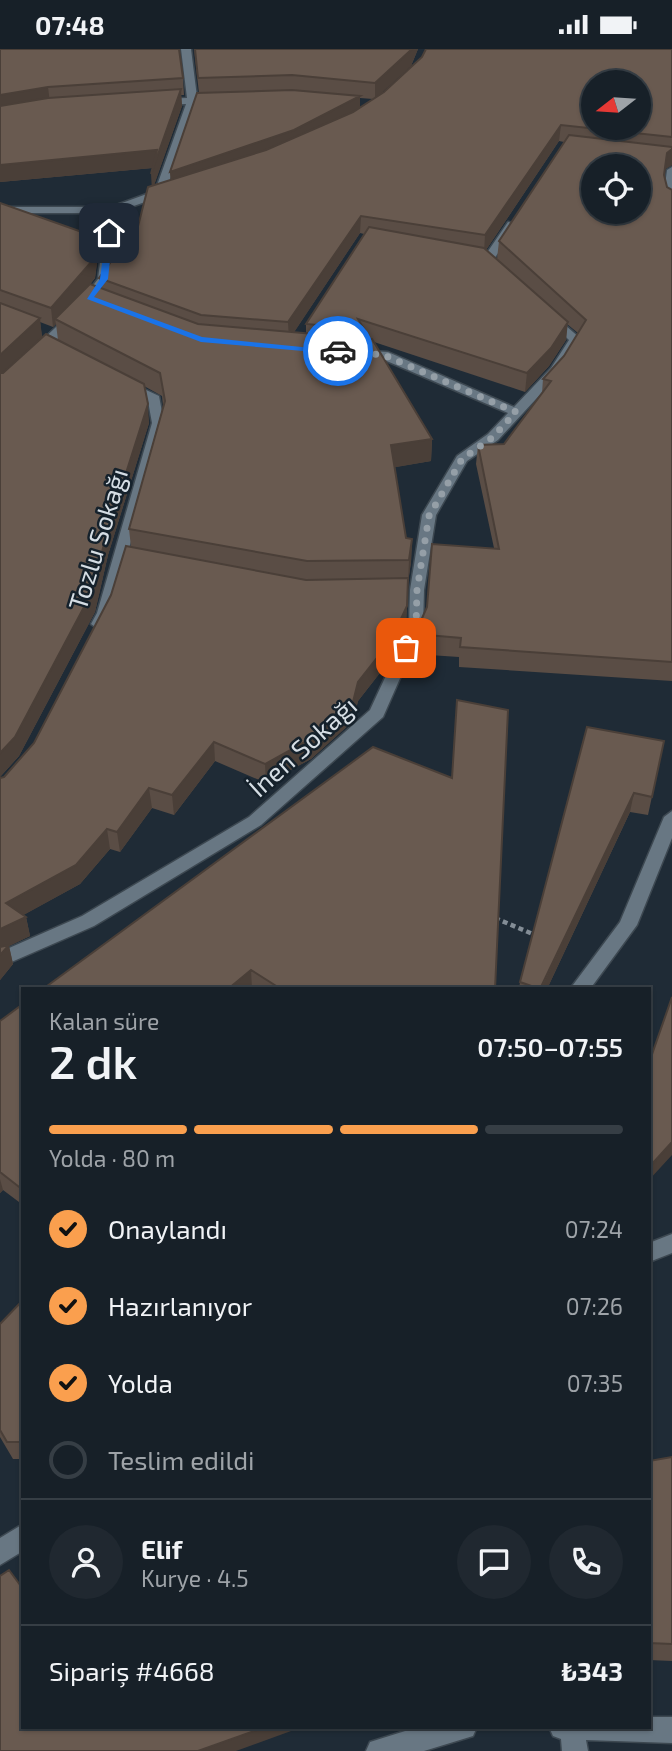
<!DOCTYPE html>
<html lang="tr">
<head>
<meta charset="utf-8">
<style>
  :root { --surface:#172028; --page:#202830; --text:#f1f3f6; --muted:#9ea3a8; --line:#363e45; --accent:#fa9f4e }
  body { margin:0; font-family:"Exo 2",sans-serif; background:var(--page); color:var(--text); height:100vh; display:flex; flex-direction:column; font-size:26px; white-space:nowrap }
  * { box-sizing:border-box; margin:0 }
  p { font-size:23px; color:var(--muted) }
  .icon { flex:none; width:38px; height:38px; fill:none; stroke:currentColor; stroke-width:2; stroke-linecap:round; stroke-linejoin:round }
  .map { position:relative; flex:1; overflow:hidden }
  .details { position:absolute; left:21px; top:938px; width:630px; height:742px; display:flex; flex-direction:column; background:var(--surface); border-radius:0px; box-shadow:0 2px 5px #0004,0 0 0 2px var(--line) }
  .details>* { flex:none }
  .needle { width:46px; rotate:253deg }
  .controls { position:absolute; left:581px; top:21px; display:grid; gap:14px }
  .controls a { display:grid; place-items:center; width:70px; height:70px; border-radius:50%; background:var(--surface); box-shadow:0 2px 5px #0004,0 0 0 2px var(--line); font-size:35px }
  .pin { position:absolute; display:grid; place-items:center; width:60px; height:60px; color:#fff; margin:-30px; border-radius:14px; box-shadow:0 4px 10px #0006 }
  .courier { position:absolute; display:grid; place-items:center; width:70px; height:70px; margin:-35px; border:5px solid #1a73e8; border-radius:50%; background:#fff; color:#222; box-shadow:0 2px 9px #0007 }
  .head em { font-style:normal; font-weight:600 }
  .head div { display:flex; flex-direction:column-reverse }
  .head { display:flex; align-items:center; justify-content:space-between; height:119px; padding:0 28px }
  h1 { font-size:46px; font-weight:600; line-height:52px }
  .bar { display:grid; grid-template-columns:repeat(4,1fr); gap:10px 7px; align-content:center; height:84px; padding:0 28px }
  .bar i { height:9px; border-radius:5px; background:var(--line) }
  .bar .on { background:var(--accent) }
  .bar p { grid-column:span 4 }
  .line { display:flex; align-items:center; gap:18px; padding:0 28px; border-top:2px solid var(--line) }
  .line div { flex:1 }
  .round { display:grid; place-items:center; flex:none; width:74px; height:74px; border-radius:37px; background:var(--page) }
  ol { padding:0 28px; list-style:none }
  li { display:flex; align-items:center; gap:21px; height:77px }
  li p { margin-inline-start:auto }
  li .icon { padding:7px; border-radius:50%; background:var(--accent); color:#111; stroke-width:4 }
  li:last-child { color:var(--muted) }
  li i { width:38px; height:38px; border:4px solid var(--line); border-radius:50% }
  .status { display:flex; justify-content:space-between; align-items:center; height:49px; padding:0 35px; background:var(--surface); direction:ltr }
  .status svg { height:19px; fill:currentColor }
  .map>svg:first-child { display:block }
</style>
</head>
<body>
<div class="status"><b>07:48</b><svg viewBox="0 0 49 12"><path d="M0 12V9h3v3zM5 12V6h3v6zM10 12V3h3v9zM15 12V0h3v12zM26 1h20v11H26zM47 4h2v5h-2z"/></svg></div>
<div class="map">
<svg width="672" height="1702" viewBox="0 0 672 1702">
  <rect width="100%" height="100%" fill="#1f2b36"/>
  <g fill="none" stroke-linecap="round" stroke-linejoin="round">
    <g stroke="#3d4851" stroke-width="3">
      <path id="street" d="M181,0H191L197,48L217,47L222,50L217,53L196,54L167,139L171,142L170,144L117,163L110,230L82,267L4,341L0,342V331L74,261L98,230L106,164H0V158H111L155,142L186,55L158,56L153,53L158,50L187,49Z
        M672,118V158L667,155L664,144L667,121Z
        M508,173L518,175L494,210L506,222L500,225L482,211Z
        M549,262L581,290L560,324L498,391L467,412L436,466L424,541L423,577L383,668L261,776L94,877L0,918V903L82,867L249,768L370,661L409,577L410,541L422,466L457,407L488,385L508,364L382,310L354,307V301L388,303L514,358L551,319L569,291L543,266Z
        M127,332L159,347L164,374L111,564L103,578L98,580L91,575L97,564L152,374L148,352L123,339V333Z
        M672,762V789L637,876L590,940H570L620,873L664,768Z
        M672,1185V1204L649,1213V1194Z
        M23,1475V1502L0,1516V1489Z
        M649,1668H672V1694L586,1691L588,1702H562L561,1690L553,1687L549,1678H649Z
        M418,1678H477L473,1687L424,1702H366L370,1693Z"/>
    </g>
    <path stroke="#838d96" stroke-width="4.5" stroke-dasharray="5 3.5" stroke-linecap="butt" d="M495,869L535,886"/>
    <use href="#street" fill="#687783" fill-rule="evenodd"/>
  </g>
  <path fill="#5a4d45" fill-rule="evenodd" d="M0,0L183,29L184,46H181L182,57L154,136L171,131L170,123L199,44L194,0H418L411,17L379,46L672,0V116L665,120L664,126L667,138L672,141V632L459,618V608L414,605L415,585L494,499L476,415L478,396L504,395L542,344L543,330L564,307L578,284L567,275L566,291L549,317L525,343L374,293L432,390L431,412L395,418L406,489L412,490L411,513L408,534L406,576L390,611L358,652L353,672L311,710L266,734L215,712L174,766L152,759L120,803L110,800L80,835L23,866L26,868L30,887L9,897L13,915L0,931V729L4,728L34,694L111,546L131,498L129,480L163,357L162,347L144,337L149,374L108,506L95,563L19,707L0,728V154L96,188L98,206L95,229L88,238L100,239L99,229L132,201L152,137V119L0,133ZM360,49L373,50L360,59ZM559,92L564,93L499,192L497,210L530,240L486,201ZM360,184L364,185L306,275V284L294,283ZM40,273L53,278L56,275L58,291L42,288Z
    M664,692L648,766L630,763L547,940H519L520,933Z
    M373,698L495,940H43Z
    M23,955V1156L3,1141L0,1144V972Z
    M23,1251V1410H13L0,1388V1275Z
    M672,1408V1612L649,1611V1412Z"/>
  <path fill="#4a3f38" d="M412,0H418L411,17L375,50V34Z
    M48,38L50,54L0,63V46Z
    M181,40L182,57L152,142L151,125L153,119L0,133V116Z
    M360,47V60L294,94L171,136L170,123Z
    M561,76L559,92L484,204L485,186Z
    M672,100V116L664,121L667,104Z
    M361,167L360,184L289,291L288,273Z
    M96,188L98,206L95,229L58,272L55,270L56,275L53,278L51,259Z
    M40,269L42,288L0,327V306Z
    M568,273L566,291L549,317L525,343L527,324Z
    M148,355L149,374L108,506L95,563L19,707L0,728V704L106,487Z
    M432,390L431,412L391,419V396Z
    M412,490L411,513L408,534L409,511Z
    M407,557L406,576L390,611L358,652L353,672L311,710L266,734L265,715Z
    M214,693L215,712L174,766L172,746Z
    M149,739L152,759L120,803L117,783Z
    M634,744L630,763L547,940H541Z
    M107,780L110,800L80,835L11,873L6,854Z
    M26,868L30,887L9,897L13,915L0,931V880Z
    M251,921L252,940H228Z
    M672,1093V1106L649,1131V1125L652,1115Z
    M0,1130L3,1141L0,1144Z
    M265,1678H302L236,1702H198Z"/>
  <path fill="#695a50" stroke="#4a3f38" stroke-width="2" fill-rule="evenodd" d="M0,0H179L183,29L48,38L0,46Z
    M195,0H412L375,34L292,26L198,29Z
    M426,0H672V88L561,76L485,186L361,167L288,273L201,266L99,229L110,214L113,194L132,201L148,138L266,101L353,63L384,43L422,8ZM593,33H639V79H593Z
    M181,40L151,125L157,101L0,116V57L48,49Z
    M292,41L360,47L294,81L170,123L197,44Z
    M569,86L672,98V100L667,104L664,126L667,138L672,141V613L460,598L461,589L415,585L427,558L432,495L499,500L478,396L504,395L551,332L543,330L564,307L586,271L499,192ZM593,117H639V163H593Z
    M0,154L96,188L93,211L51,259L0,241Z
    M369,178L484,199L568,273L551,299L527,324L358,270L364,280L306,275Z
    M90,235L198,275L372,290L432,390L391,396L406,489L412,490L409,511L307,512L129,480L165,352L160,324L55,270Z
    M0,254L40,269L0,306Z
    M46,285L144,335L148,355L106,487L92,543L15,688L0,704V324H3Z
    M126,497L306,531L408,529L407,557L391,591L358,633L353,653L310,690L265,715L214,693L172,746L149,739L117,783L107,780L76,816L6,854L26,868L0,880V729L4,728L34,694L111,546Z
    M457,651L508,661L495,940H281L251,921L228,940H43L373,698L452,729Z
    M587,678L664,692L652,748L634,744L540,940L520,933Z
    M9,896L0,906V898Z
    M672,948V1093L652,1115L649,1114V1014Z
    M23,955V1141L0,1123V972Z
    M23,1251V1393H7L0,1381V1275Z
    M672,1408V1595L649,1594V1412Z
    M9,1521L23,1540V1678H265L198,1702H0V1527Z"/>
  <path fill="#1a73e8" d="M109,182L113,184L108,230L94,248L202,288L342,302L338,305L201,293L87,250L100,230L106,184Z"/>
  <g fill="none" stroke-linecap="round" stroke-linejoin="round">
    <path stroke="#959fa7" stroke-width="7" stroke-dasharray="0 12.6" d="M338,302L384,306L516,363L493,388L462,410L429,467L417,541L416,578L406,599"/>
  </g>
  <g text-anchor="middle" dominant-baseline="central" stroke-width="5" stroke-linejoin="round" paint-order="stroke">
    <g font-size="26" fill="#d5dde4" stroke="#15212b">
      <text transform="translate(97 490) rotate(-73)">Tozlu Sokağı</text>
      <text transform="translate(302 697) rotate(-42)">İnen Sokağı</text>
    </g>
  </g>
</svg>
<div class="controls">
<a><svg class="needle" viewBox="-14 -14 28 28"><path d="M0-13l5 13h-10z" fill="#e53935"/><path d="M0 13l5-13h-10z" fill="#9ea3a8"/></svg></a>
<a><svg class="icon" aria-label="locate" viewBox="0 0 24 24"><circle cx="12" cy="12" r="6"/><path d="M12 2v4M12 18v4M2 12h4M18 12h4"/></svg></a>
</div>
<div class="pin" style="left:406px;top:599px;background:#ea580c"><svg class="icon" aria-label="bag" viewBox="0 0 24 24"><path d="M5 8h14l-1 12H6zM9 8a3 3 0 0 1 6 0"/></svg></div>
<div class="pin" style="left:109px;top:184px;background:#1f2937"><svg class="icon" aria-label="home" viewBox="0 0 24 24"><path d="M3 11l9-7 9 7M6 9v11h12V9"/></svg></div>
<div class="courier" style="left:338px;top:302px"><svg class="icon" aria-label="car" viewBox="0 0 24 24"><path d="M5 17H2v-5l4-1 3-4h7l3 4 3 1v5h-3M9 17h6M6 11h13"/><circle cx="7" cy="17" r="2"/><circle cx="17" cy="17" r="2"/></svg></div>
<section class="details">
<div class="head"><div><h1>2 dk</h1><p>Kalan süre</p></div><em>07:50–07:55</em></div>
<div class="bar"><i class="on"></i><i class="on"></i><i class="on"></i><i></i><p>Yolda · 80 m</p></div>
<ol>
<li><svg class="icon" aria-label="check" viewBox="0 0 24 24"><path d="M5 12l5 5 9-10"/></svg>Onaylandı<p>07:24</p></li>
<li><svg class="icon" aria-label="check" viewBox="0 0 24 24"><path d="M5 12l5 5 9-10"/></svg>Hazırlanıyor<p>07:26</p></li>
<li><svg class="icon" aria-label="check" viewBox="0 0 24 24"><path d="M5 12l5 5 9-10"/></svg>Yolda<p>07:35</p></li>
<li><i></i>Teslim edildi</li>
</ol>
<div class="line" style="height:126px"><a class="round"><svg class="icon" aria-label="person" viewBox="0 0 24 24"><circle cx="12" cy="8" r="4"/><path d="M4 21q1-7 8-7t8 7"/></svg></a><div><b>Elif</b><p>Kurye · 4.5</p></div><a class="round"><svg class="icon" aria-label="chat" viewBox="0 0 24 24"><path d="M4 5h16v11H9l-5 4z"/></svg></a><a class="round"><svg class="icon" aria-label="phone" viewBox="0 0 24 24"><path d="M5 4h4l2 5-3 2q2 4 5 5l2-3 5 2v4C11 20 4 13 5 4z"/></svg></a></div>
<div class="line" style="height:91px"><div>Sipariş #4668</div><b>₺343</b></div>
</section>
</div>
</body>
</html>
